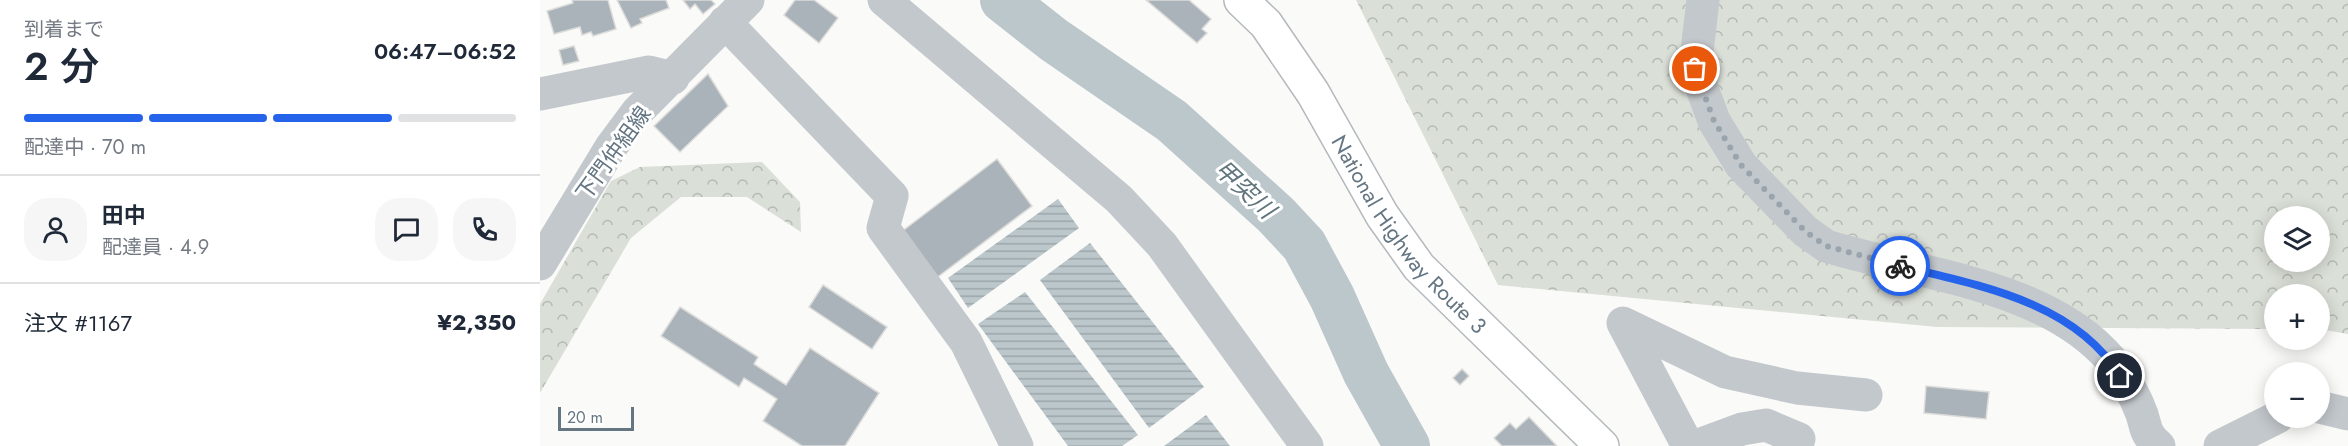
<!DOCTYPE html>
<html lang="ja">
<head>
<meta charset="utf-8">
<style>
  :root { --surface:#fff; --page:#f6f6f7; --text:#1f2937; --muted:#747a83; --line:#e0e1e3; --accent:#2563eb }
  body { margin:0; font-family:Jost,"Noto Sans JP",sans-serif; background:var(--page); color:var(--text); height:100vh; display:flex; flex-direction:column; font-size:22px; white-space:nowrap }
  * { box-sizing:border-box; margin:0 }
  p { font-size:20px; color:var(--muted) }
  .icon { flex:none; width:33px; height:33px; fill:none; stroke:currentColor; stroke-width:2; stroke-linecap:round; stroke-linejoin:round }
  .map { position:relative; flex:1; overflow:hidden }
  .panel { display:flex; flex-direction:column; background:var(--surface); width:540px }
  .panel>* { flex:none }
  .fabs { position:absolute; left:1724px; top:206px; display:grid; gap:12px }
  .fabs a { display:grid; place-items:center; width:66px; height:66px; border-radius:50%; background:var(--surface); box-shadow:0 3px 15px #0003; font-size:30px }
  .scale { position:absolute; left:18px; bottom:15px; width:76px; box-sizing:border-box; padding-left:6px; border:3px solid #657683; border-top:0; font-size:16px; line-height:21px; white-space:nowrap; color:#657683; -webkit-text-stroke:4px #fff; paint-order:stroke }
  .pin { position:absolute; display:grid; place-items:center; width:51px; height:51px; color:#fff; margin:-26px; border:3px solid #fff; border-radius:50%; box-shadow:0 2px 6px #0007 }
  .courier { position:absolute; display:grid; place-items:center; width:60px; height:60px; margin:-30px; border:4px solid #2563eb; border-radius:50%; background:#fff; color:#222; box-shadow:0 2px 8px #0007 }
  .summary em { font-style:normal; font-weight:600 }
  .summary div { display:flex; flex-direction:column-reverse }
  .summary { display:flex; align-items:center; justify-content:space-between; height:102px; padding:0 24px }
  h1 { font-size:39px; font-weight:600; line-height:45px }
  .bar { display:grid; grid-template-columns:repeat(4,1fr); gap:9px 6px; align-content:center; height:72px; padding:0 24px }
  .bar i { height:8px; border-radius:4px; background:var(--line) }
  .bar .current { background:var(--accent) }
  .bar p { grid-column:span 4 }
  .line { display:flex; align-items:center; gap:15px; padding:0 24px; border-top:2px solid var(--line) }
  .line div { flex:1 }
  .round { display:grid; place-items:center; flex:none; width:63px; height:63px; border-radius:24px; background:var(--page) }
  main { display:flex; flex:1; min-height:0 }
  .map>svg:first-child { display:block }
</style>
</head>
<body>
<main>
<section class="panel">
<div class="summary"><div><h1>2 分</h1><p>到着まで</p></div><em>06:47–06:52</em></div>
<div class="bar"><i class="current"></i><i class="current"></i><i class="current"></i><i></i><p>配達中 · 70 m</p></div>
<div class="line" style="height:108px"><a class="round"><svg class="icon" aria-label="person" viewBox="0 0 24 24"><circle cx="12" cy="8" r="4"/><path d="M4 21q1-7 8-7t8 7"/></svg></a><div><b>田中</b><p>配達員 · 4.9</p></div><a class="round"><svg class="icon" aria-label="chat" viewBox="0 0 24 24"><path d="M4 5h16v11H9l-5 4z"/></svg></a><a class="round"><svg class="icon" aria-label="phone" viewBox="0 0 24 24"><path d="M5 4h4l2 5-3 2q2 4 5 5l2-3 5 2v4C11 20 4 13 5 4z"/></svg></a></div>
<div class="line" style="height:78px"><div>注文 #1167</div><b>¥2,350</b></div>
</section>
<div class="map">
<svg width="1808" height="446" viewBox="0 0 1808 446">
  <defs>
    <pattern id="forest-crowns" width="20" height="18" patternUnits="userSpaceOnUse" patternTransform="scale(1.5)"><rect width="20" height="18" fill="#dadfd7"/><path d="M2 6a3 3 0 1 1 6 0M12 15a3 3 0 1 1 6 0" fill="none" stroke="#b4b9b4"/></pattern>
    <pattern id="water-rules" width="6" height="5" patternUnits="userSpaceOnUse" patternTransform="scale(1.5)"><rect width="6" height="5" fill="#bbc7cb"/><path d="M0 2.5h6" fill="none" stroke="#9ca6aa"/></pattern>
  </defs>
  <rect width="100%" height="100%" fill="#fafaf8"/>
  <path fill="url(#forest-crowns)" fill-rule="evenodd" d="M816,0H1808V334L1779,329V294H1734V329L1397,327L958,285ZM1734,216H1779V261H1734Z
    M222,162L260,202L261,232L207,197H141L91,238L0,393V304L71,181L100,167Z"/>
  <path fill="url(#water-rules)" d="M518,199L539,228L428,308L408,278Z
    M550,243L664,387L609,428L500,280Z
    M485,292L598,435L582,446H528L438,324Z
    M666,415L690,446H624Z"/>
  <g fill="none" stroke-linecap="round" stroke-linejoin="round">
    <path stroke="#bbc7cb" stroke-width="46" d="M463,0L514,40L632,121L736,215L764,245L792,297L826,373L867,446"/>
  </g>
  <path fill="#aab3b9" stroke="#dcdcda" stroke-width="1.5" d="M32,0H68L76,29L53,36L51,32L42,35L40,27L14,34L7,11L33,3Z
    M77,0H126L129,8L100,19L102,23L91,28Z
    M143,0H171L175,4L163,14L155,4L150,9Z
    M255,0H274L298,18L279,43L244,15Z
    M606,0H649L671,19L662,29L667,33L657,43Z
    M34,46L39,61L23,65L19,50Z
    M168,74L188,106L140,152L114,126Z
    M457,159L492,206L387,285L352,239Z
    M283,285L347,327L332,349L269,307Z
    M140,307L218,357L214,364L246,385L270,348L339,393L305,446H262L223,421L237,399L204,378L199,387L121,336Z
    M922,369L929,376L920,385L913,378Z
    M1386,386L1449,392L1446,419L1384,413Z
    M989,417L1017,446H962L954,438L970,423L976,429Z"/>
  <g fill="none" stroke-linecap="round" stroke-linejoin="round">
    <g stroke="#b4b9bd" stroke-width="36">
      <g id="highway">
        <path id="s1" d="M701,0L726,24L773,93L842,215L879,267L1062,446"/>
      </g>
    </g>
    <path stroke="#c3c8cc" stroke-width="33" d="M344,0L579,199L622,245L767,446
      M1163,0L1155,69L1174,121L1201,165L1265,231L1286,246C1377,274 1506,284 1571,360C1581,372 1593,392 1599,407C1608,426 1601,430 1619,446
      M185,22L352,196L343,228L426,342L477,446
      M0,94L109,72L133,78
      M0,264L71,147L97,112L208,0
      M1779,407L1808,414
      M1148,446L1083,323L1185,372L1257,388L1326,395
      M1156,446L1202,429L1226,425L1259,439
      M1680,446L1738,417"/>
    <use href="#highway" stroke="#fff" stroke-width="33"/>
  </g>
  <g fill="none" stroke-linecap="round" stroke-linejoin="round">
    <path stroke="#99a4ac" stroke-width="6" stroke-dasharray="0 10.8" d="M1155,69L1174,121L1201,165L1265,231L1286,246L1360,266"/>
    <path stroke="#2563eb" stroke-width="8" d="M1360,266C1438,285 1535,302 1580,376"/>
  </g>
  <g text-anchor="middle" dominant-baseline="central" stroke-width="6" stroke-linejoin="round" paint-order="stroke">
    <g font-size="22" fill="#657683" stroke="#fff">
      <text transform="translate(73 153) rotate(-54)">下門仲組線</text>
      <text stroke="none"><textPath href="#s1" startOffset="290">National Highway Route 3</textPath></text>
    </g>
    <g font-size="24" font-style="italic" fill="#60757c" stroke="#fff">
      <text transform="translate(705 189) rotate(43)">甲突川</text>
    </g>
  </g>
</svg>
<div class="fabs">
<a><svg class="icon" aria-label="layers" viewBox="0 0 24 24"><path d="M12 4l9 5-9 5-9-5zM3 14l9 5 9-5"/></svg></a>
<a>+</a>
<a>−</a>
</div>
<div class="scale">20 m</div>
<div class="pin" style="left:1155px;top:69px;background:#ea580c"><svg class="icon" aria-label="bag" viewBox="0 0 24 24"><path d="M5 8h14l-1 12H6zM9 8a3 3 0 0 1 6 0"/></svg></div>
<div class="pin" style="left:1580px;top:376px;background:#1f2937"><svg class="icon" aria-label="home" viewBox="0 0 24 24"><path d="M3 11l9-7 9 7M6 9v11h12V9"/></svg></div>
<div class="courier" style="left:1360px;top:266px"><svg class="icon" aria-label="bike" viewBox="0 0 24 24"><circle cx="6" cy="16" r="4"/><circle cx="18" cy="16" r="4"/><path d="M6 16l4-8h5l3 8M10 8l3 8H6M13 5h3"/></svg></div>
</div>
</main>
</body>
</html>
